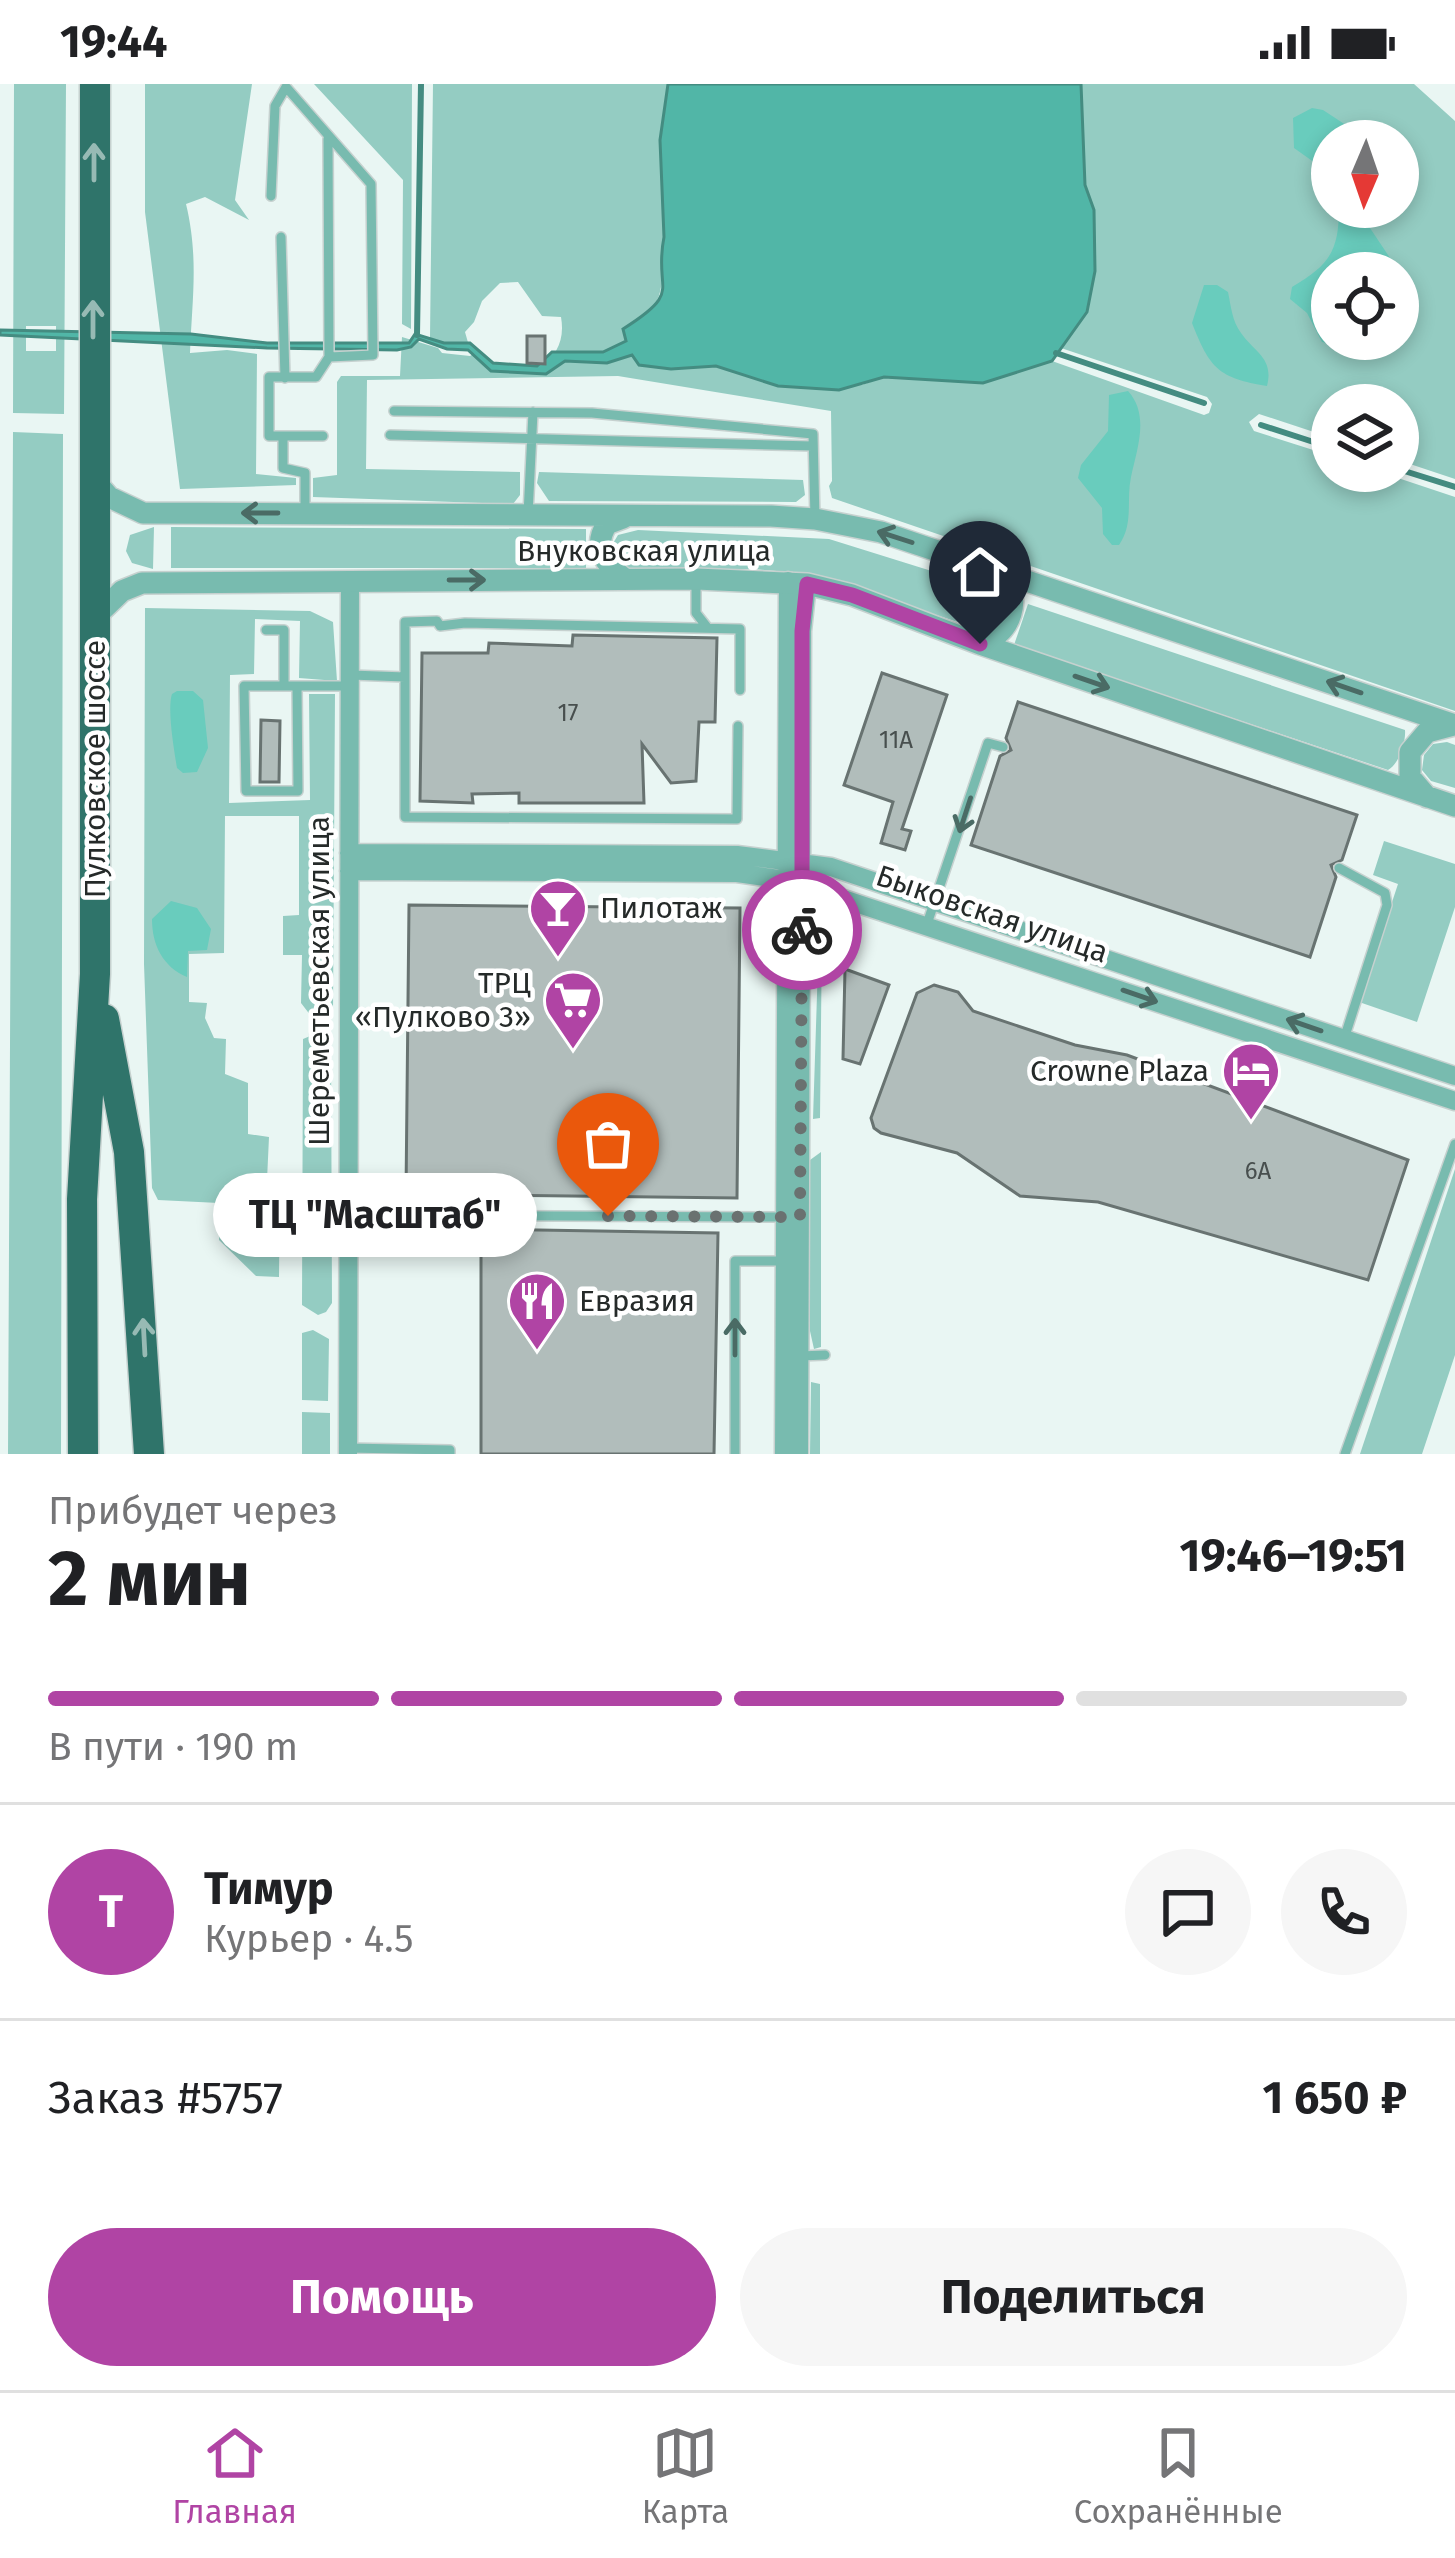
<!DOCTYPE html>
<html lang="ru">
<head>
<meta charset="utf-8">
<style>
  :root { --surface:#fff; --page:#f6f6f6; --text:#202124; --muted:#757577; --line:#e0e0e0; --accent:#b044a4 }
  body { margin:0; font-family:"Fira Sans",sans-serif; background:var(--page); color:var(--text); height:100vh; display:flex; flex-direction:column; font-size:45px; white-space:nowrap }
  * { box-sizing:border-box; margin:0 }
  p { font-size:39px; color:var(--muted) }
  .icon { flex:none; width:66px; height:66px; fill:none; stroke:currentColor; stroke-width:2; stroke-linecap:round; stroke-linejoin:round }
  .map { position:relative; height:1370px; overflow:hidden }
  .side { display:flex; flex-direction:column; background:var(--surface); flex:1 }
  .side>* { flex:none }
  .needle { width:78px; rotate:182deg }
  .buttons { position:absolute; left:1311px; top:36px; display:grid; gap:24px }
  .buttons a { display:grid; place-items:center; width:108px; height:108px; border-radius:50%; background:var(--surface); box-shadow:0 6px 18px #0003; font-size:60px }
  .pin { position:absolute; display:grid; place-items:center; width:102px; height:102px; color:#fff; margin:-123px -51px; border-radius:50% 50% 50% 0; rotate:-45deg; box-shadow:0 0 12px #0007 }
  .pin .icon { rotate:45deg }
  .courier { position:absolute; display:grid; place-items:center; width:120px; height:120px; margin:-60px; border:9px solid #b044a4; border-radius:50%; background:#fff; color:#222; box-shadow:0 3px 15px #0007 }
  .bubble { position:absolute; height:84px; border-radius:42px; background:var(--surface); box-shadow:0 6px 18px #0003; font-size:39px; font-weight:700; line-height:84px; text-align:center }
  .headline em { font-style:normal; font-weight:700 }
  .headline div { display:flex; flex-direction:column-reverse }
  .headline { display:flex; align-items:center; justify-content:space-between; height:204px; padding:0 48px }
  h1 { font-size:78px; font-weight:700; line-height:90px }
  .bar { display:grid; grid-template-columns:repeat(4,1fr); gap:18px 12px; align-content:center; height:144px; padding:0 48px }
  .bar i { height:15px; border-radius:9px; background:var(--line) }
  .bar .selected { background:var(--accent) }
  .bar p { grid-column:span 4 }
  .line { display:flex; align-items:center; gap:30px; padding:0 48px; border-top:3px solid var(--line) }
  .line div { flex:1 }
  .round { display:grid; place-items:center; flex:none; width:126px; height:126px; border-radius:63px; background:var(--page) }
  .action { display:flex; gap:24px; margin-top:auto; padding:24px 48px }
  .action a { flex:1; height:138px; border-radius:72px; background:var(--accent); color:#fff; font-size:48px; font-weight:700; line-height:138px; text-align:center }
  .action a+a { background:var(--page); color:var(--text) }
  .status { display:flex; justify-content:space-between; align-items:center; height:84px; padding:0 60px; background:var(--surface); direction:ltr }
  .status svg { height:33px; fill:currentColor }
  .menu { display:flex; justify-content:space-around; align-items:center; height:168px; border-top:3px solid var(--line); background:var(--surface); font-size:33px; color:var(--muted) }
  .menu a { display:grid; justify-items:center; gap:6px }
  .menu .selected { color:var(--accent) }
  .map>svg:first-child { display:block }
</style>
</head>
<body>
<div class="status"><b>19:44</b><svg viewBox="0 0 49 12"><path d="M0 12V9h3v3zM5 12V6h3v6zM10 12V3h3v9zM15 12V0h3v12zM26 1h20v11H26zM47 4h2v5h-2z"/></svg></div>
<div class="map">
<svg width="1455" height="1370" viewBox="0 0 1455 1370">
  <rect width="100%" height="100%" fill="#e9f6f3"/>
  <path fill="#94ccc2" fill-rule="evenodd" d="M14,0H66L64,330L13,329ZM26,242H56V267H26Z
    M145,0H252L235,116L249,136L205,113L186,120C199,174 192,216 190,269L227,266L257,270L256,390L296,394V401L180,405L145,128Z
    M314,0H412L411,245L402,240L403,96Z
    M433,0H668L660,56L664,153C658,182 669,202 651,227L671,285L716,282L747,293L862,301L883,293L983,299L1052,277L1204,331L1209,329L1212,320L1207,313L1058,263L1087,228L1094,126L1085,101L1081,0H1414L1455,37V395L1398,376V321H1332V354L1259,330L1249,338L1254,347L1332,372V387H1377L1455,413V627L832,414L829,402L832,397L831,327L618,292L367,296L366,385L520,388V411L513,420L313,413V394L337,391V298L341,292H400L402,253L438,264L442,269L470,272L476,268L492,283L539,286C557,271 565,256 561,233L542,232L518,198L500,199L482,217L474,238L465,248L469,262H444L430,254ZM1332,57H1398V123H1332ZM1332,189H1398V255H1332Z
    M13,348L63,350L61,1370H8Z
    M539,388L803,396L805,411L796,418L549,417L537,399Z
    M154,443L153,485L132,479L126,467L130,451Z
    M171,443L586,445V484H171Z
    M638,446L829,455L986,504L1002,518L994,538L982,546L811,490L754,485L627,487L609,466L618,451Z
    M1028,520L1405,646C1406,658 1399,680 1388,686L1014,561Z
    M145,524L310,527L333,538L337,597L299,594L300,537L255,535L254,590L230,591L229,719L310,716L309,610H335L333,926L323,933L311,932L301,919L302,871H283V832L299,831V732H225L224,869L189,870V918L207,919L205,934L214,954L226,955L225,990L248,999V1050L269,1053L267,1096L280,1102L279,1193L256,1192L219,1156V1119L158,1116L152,1104L144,880Z
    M1447,658L1455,661V704L1431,697L1422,686L1424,671L1433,660Z
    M1384,757L1455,780V823L1417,938L1359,918L1398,800L1373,791Z
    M822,847L820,1034L813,1035L819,849Z
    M315,950L326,954L331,961L332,1219L326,1228L318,1231L302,1221L303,955Z
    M821,1068V1263L814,1265L810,1247V1076Z
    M1455,1085V1271L1422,1370H1360Z
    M313,1246L329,1255L328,1317L302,1316V1249Z
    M811,1298L820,1300V1370H810Z
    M302,1328L330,1329V1370H302Z"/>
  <path fill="#69ccbd" d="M1312,24L1323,26L1358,49L1359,57H1332V91L1294,64L1293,34Z
    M1339,123H1363L1370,144L1396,183V189H1332V255H1353L1344,263L1322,258L1307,229L1290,215L1292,203C1329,181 1339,168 1339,123Z
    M1204,201H1217L1228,208C1231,222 1232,237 1241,249C1255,269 1274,274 1267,302C1219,294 1210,285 1192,239Z
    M1128,307C1150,331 1137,365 1131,393C1126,416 1134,440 1119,461H1112L1103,450L1102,424L1078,394L1081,381L1108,347L1109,311Z
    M177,607H193L203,616L208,664L197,688L183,689L177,684C174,666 167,625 172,610Z
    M171,817L197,824L211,845L207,866L188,867L187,893C163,883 152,861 152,835Z"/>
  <path fill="#51b6a7" stroke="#448c81" stroke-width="3" d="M668,0H1081L1085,101L1094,126L1095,187L1087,228L1052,277L983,299L884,293L839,306L778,302L716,282L671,285L639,281L632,271L607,279L565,277L546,290L491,287L468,266L447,265L419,255L411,263L397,266L267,264L0,251V246L191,250L267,259H409L415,250L444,259H470L493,279L537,282L552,268H603L626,257L623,245C685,206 653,208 664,153L660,56Z"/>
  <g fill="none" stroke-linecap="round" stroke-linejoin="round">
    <path stroke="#448c81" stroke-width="6" d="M417,251L421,0
      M1056,269L1204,319
      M1261,341L1332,364
      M1398,385L1455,403"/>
  </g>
  <path fill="#b1bdbb" stroke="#687371" stroke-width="3" d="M527,252H545V280L527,279Z
    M573,551L717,554L715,638H699L696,697L671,699L642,660L644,719H519V709L472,710L473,719L420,717L422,569H488L489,559L572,562Z
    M882,589L947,611L902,745L911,747L905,766L881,759L893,718L844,701Z
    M1018,618L1357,731L1342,776L1331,781L1336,793L1310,873L971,761L1000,672L1011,666L1006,654Z
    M261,636L280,637L279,698H260Z
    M409,821L740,824L737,1114L406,1110Z
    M845,885L889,901L860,980L843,975Z
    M934,901L958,908L973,927L1075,961L1127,971L1408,1076L1368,1196L1098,1118L1020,1112L957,1069L881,1049L874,1044L871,1034L917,909Z
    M481,1145L718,1149L714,1370H481Z"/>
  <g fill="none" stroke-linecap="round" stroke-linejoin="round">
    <g stroke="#c6d1cf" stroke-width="12">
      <path id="service" d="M271,112L275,22L286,3L371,100L373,271L329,273
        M281,153L285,294
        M394,327L592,329L813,350L815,435
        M390,351L813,362
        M283,352H323
        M305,429V389L283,384V352H269V293H316L329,273L328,55
        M528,431L533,328
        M696,495V529L707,543
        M266,546H284V602
        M351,591L405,593
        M297,602L298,707H246L244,602H349
        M738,642L737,735L405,733V538L437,537L440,542L465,539L740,545V606
        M1339,784L1385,809L1387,821L1344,955
        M927,840L988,659L1003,663
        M349,1131L787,1133
        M800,1272L825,1271
        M348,1364L450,1366V1370
        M735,1370V1177H783
        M1345,1370L1455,1060"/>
    </g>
    <g stroke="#c6d1cf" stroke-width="21">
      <path id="minor" d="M349,769L737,771L831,783L1455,992
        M349,787L737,789L786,796L1455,1017
        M348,1370L350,497
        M784,1370L788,497
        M799,1370L802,547L807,500"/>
    </g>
    <g stroke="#c6d1cf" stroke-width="24">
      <path id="tertiary" d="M93,395L109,413L143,429L771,432L815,435L881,448L1455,641
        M623,434L607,440C592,463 605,481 625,495
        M95,533L122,507L142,499L696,495L807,500L852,511L980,560L1455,722
        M980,560C1013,548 1022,516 1002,488
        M1427,713L1410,693V668L1427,648L1454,641"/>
    </g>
    <g stroke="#c6d1cf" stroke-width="33">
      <path id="trunk" d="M104,935L129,1068L149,1370
        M83,1370L82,1115L95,890V0"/>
    </g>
    <use href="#service" stroke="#78bbaf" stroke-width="9"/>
    <use href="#minor" stroke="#78bbaf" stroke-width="18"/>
    <use href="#tertiary" stroke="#78bbaf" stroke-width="21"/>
    <use href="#trunk" stroke="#2f746a" stroke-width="30"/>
  </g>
  <defs><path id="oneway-shaft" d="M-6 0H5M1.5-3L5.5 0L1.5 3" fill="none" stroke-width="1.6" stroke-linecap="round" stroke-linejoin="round" transform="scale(3)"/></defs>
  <g stroke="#97bab4">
    <use href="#oneway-shaft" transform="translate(94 78) rotate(-90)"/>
    <use href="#oneway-shaft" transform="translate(93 235) rotate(-90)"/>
    <use href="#oneway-shaft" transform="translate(144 1253) rotate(-93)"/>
  </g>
  <g stroke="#4a6b65">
    <use href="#oneway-shaft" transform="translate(260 429) rotate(180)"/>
    <use href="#oneway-shaft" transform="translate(895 453) rotate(-162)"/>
    <use href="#oneway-shaft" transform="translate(467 496)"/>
    <use href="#oneway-shaft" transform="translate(1092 598) rotate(19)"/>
    <use href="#oneway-shaft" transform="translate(1344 603) rotate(-161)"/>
    <use href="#oneway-shaft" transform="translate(965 731) rotate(108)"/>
    <use href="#oneway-shaft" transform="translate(1140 912) rotate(19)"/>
    <use href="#oneway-shaft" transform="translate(1304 941) rotate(-161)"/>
    <use href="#oneway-shaft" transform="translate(735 1253) rotate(-90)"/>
  </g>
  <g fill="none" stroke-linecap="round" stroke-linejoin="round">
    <path stroke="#6a7170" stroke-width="12" stroke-dasharray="0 21.6" d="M608,1132L800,1133L802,846"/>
    <path stroke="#b044a4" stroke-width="15" d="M802,846V547L807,500L852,511L980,560"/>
  </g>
  <defs>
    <g id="bar-pin" transform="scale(3)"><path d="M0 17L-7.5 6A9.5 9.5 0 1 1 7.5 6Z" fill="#b044a4" stroke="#fff"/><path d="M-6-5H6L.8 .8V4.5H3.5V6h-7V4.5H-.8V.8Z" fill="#fff"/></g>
    <g id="supermarket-pin" transform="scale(3)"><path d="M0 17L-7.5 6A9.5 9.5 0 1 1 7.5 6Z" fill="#b044a4" stroke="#fff"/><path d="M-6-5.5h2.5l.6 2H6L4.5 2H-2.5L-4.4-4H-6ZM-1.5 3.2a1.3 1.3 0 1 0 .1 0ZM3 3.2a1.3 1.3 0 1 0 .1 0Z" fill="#fff"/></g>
    <g id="hotel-pin" transform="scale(3)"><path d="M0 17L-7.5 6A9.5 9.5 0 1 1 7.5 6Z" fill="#b044a4" stroke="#fff"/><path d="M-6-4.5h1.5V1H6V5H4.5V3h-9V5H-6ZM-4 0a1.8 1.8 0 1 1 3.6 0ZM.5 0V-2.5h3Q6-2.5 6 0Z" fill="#fff"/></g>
    <g id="restaurant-pin" transform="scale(3)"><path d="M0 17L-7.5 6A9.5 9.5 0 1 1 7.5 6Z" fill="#b044a4" stroke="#fff"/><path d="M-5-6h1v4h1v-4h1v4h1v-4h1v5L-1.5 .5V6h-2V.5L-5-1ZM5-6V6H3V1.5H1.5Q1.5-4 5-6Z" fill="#fff"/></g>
  </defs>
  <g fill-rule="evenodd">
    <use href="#bar-pin" x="558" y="824"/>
    <use href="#supermarket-pin" x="573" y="916"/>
    <use href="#hotel-pin" x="1251" y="987"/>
    <use href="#restaurant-pin" x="537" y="1217"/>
  </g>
  <g text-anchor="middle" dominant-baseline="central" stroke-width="9" stroke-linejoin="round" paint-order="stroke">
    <g font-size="24" fill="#484f4e">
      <text x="568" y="629">17</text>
      <text x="896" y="656">11А</text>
      <text x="1258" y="1087">6А</text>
    </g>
    <g font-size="30" fill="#252a29" stroke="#fff">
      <text x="644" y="467">Внуковская улица</text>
      <text transform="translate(95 685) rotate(-90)">Пулковское шоссе</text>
      <text transform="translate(992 830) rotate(19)">Быковская улица</text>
      <text transform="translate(319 897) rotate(-90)">Шереметьевская улица</text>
    </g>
    <g font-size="30" fill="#252a29" stroke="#fff" text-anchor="start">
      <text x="600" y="824">Пилотаж</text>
      <text x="531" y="899" text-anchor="end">ТРЦ<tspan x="531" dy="34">«Пулково 3»</tspan></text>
      <text x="1209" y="987" text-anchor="end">Crowne Plaza</text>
      <text x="579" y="1217">Евразия</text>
    </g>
  </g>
</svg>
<div class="buttons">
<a><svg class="needle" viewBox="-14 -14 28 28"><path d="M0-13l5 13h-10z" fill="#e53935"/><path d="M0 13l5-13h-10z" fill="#757577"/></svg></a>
<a><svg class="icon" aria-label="locate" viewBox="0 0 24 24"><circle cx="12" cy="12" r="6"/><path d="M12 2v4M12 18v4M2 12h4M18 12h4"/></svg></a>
<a><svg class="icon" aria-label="layers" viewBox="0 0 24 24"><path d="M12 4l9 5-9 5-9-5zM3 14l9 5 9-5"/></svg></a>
</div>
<div class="pin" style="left:608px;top:1132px;background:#ea580c"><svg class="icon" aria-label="bag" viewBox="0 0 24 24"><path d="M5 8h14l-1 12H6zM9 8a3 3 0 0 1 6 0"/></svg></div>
<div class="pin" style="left:980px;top:560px;background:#1f2937"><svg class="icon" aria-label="home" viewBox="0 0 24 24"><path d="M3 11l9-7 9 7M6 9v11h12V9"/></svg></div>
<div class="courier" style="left:802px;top:846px"><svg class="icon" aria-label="bike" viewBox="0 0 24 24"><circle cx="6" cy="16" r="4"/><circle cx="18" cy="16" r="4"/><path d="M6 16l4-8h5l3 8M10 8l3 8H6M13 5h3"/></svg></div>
<div class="bubble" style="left:213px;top:1089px;width:324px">ТЦ &quot;Масштаб&quot;</div>
</div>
<section class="side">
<div class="headline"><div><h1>2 мин</h1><p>Прибудет через</p></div><em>19:46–19:51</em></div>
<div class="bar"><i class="selected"></i><i class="selected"></i><i class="selected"></i><i></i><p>В пути · 190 m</p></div>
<div class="line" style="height:216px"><b class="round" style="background:var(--accent);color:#fff">Т</b><div><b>Тимур</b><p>Курьер · 4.5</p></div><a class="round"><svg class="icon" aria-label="chat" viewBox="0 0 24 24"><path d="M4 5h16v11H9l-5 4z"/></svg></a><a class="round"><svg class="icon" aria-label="phone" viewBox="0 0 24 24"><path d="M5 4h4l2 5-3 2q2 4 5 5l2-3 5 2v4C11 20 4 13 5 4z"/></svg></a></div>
<div class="line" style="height:156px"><div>Заказ #5757</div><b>1 650 ₽</b></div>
<div class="action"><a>Помощь</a><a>Поделиться</a></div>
</section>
<nav class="menu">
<a class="selected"><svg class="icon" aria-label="home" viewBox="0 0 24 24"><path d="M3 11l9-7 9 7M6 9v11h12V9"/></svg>Главная</a>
<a><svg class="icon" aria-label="map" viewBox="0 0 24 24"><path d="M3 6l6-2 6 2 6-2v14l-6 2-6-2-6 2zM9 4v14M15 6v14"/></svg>Карта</a>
<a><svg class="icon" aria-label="saved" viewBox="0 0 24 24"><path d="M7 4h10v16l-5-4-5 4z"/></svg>Сохранённые</a>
</nav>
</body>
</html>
